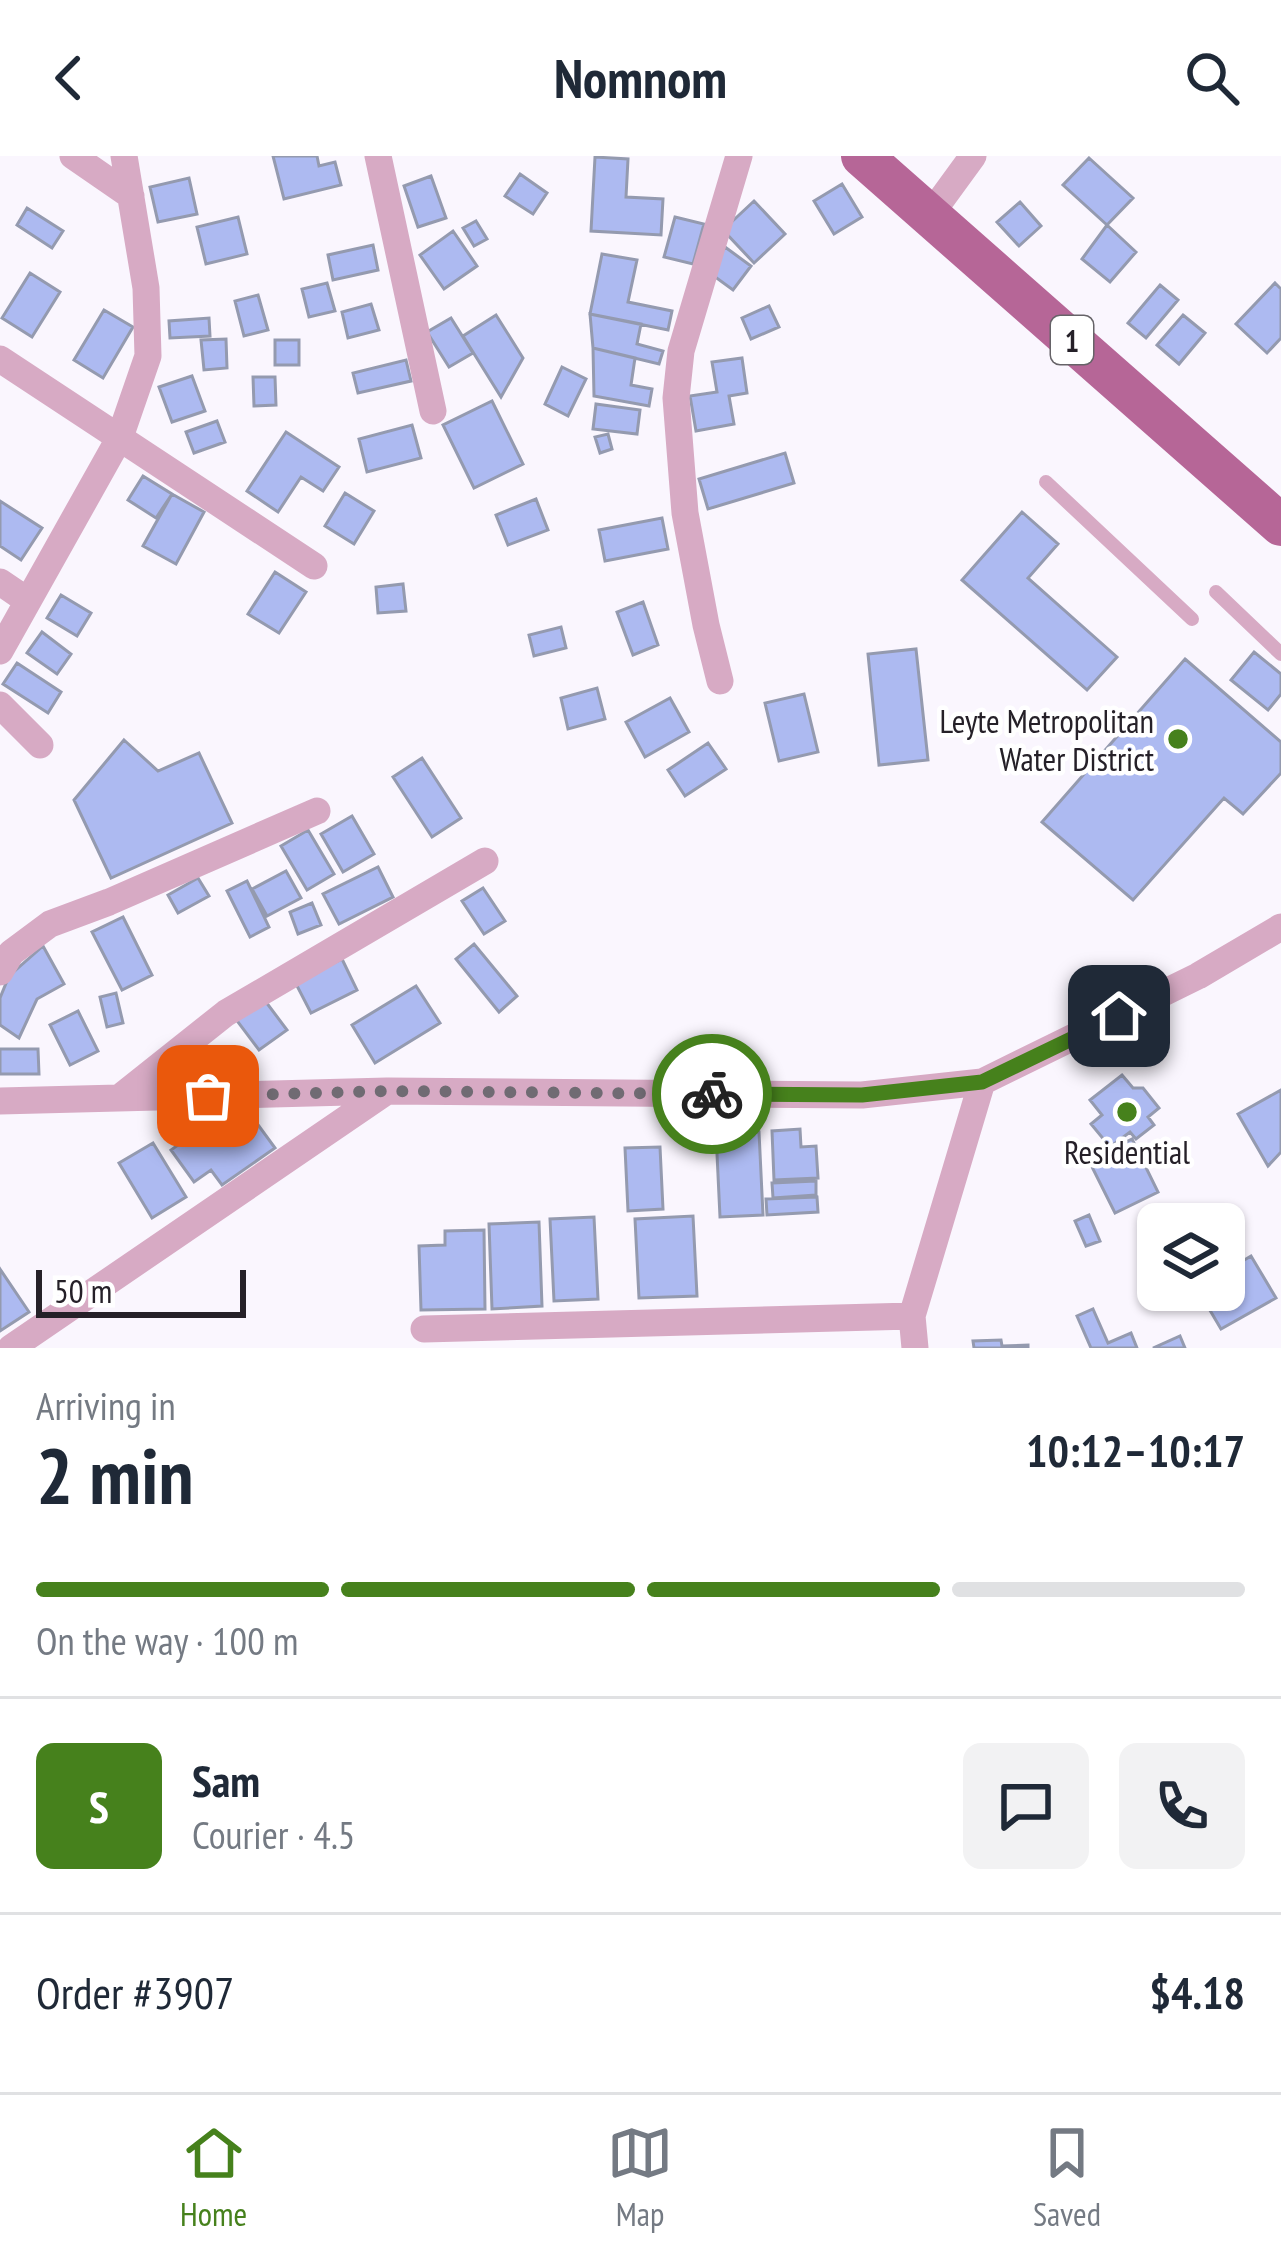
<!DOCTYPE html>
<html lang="en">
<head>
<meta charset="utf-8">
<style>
  :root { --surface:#fff; --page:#f2f2f3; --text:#1f2937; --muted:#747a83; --line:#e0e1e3; --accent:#46811c }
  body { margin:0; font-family:"PT Sans Narrow",sans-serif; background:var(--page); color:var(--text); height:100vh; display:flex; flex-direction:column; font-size:45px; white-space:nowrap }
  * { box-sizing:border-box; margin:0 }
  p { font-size:39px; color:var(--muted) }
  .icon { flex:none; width:66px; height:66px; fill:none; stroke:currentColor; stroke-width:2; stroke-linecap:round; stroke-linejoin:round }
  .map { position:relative; height:1192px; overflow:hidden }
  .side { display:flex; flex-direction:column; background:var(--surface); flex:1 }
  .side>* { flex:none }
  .fabs { position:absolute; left:1137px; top:1047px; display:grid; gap:24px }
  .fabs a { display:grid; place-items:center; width:108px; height:108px; border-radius:18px; background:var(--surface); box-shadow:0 3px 9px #0004; font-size:60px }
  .scale { position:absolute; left:36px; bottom:30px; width:210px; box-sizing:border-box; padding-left:12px; border:6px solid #252028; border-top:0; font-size:33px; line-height:42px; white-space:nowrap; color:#252028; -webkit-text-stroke:9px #fff; paint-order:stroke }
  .pin { position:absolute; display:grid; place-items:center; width:102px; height:102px; color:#fff; margin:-51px; border-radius:24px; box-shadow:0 6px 18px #0006 }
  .courier { position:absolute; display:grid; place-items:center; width:120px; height:120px; margin:-60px; border:9px solid #46811c; border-radius:50%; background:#fff; color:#222; box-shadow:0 3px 15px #0007 }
  .headline em { font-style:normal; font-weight:800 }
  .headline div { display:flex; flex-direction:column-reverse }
  .headline { display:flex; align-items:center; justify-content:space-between; height:204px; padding:0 36px }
  h1 { font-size:78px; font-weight:800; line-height:90px }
  .bar { display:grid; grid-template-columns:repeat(4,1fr); gap:18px 12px; align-content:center; height:144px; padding:0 36px }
  .bar i { height:15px; border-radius:9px; background:var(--line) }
  .bar .active { background:var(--accent) }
  .bar p { grid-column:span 4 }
  .line { display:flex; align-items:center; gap:30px; padding:0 36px; border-top:3px solid var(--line) }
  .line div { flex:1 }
  .round { display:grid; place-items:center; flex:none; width:126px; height:126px; border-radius:18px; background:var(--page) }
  header { display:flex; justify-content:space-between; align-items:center; height:156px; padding:0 36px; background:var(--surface); font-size:54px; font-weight:800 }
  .dock { display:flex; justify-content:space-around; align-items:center; height:168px; border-top:3px solid var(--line); background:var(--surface); font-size:33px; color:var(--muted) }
  .dock a { display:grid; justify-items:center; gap:6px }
  .dock .active { color:var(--accent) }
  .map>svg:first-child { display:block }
</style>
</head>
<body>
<header><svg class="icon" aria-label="back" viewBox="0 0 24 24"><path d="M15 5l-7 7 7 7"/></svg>Nomnom<svg class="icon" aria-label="search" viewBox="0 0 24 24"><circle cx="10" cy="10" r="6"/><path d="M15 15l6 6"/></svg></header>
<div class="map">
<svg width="1281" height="1192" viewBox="0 0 1281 1192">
  <rect width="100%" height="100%" fill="#faf6fe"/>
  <path fill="#adbaf1" stroke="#949aaf" stroke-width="3" d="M273,0H317L319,10L335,6L341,29L284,43Z
    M595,1L628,3L626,41L663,43L661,79L591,75Z
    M1089,2L1133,42L1107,69L1063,29Z
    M520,18L547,37L533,58L505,40Z
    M431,20L446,62L418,71L404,30Z
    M189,22L197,58L158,66L150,31Z
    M842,28L862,61L834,78L814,45Z
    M754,45L785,78L754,107L723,74Z
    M1020,46L1041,70L1019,90L997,66Z
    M27,52L63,75L52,92L17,69Z
    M238,61L247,98L206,108L197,71Z
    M675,61L704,68L693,108L664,101Z
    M476,65L487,83L474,90L463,72Z
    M1107,69L1136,96L1110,126L1082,103Z
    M453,75L477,110L444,133L420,99Z
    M373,89L378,114L333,124L328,99Z
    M725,91L751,110L733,134L707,115Z
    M602,98L637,104L628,146L672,155L668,174L590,158Z
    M30,117L60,136L32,181L2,162Z
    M327,127L335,155L309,161L302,133Z
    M1275,127L1281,133V182L1267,197L1236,168Z
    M1160,129L1178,144L1146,182L1128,167Z
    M258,139L268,174L244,180L235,145Z
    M371,148L379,174L348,182L342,156Z
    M769,150L779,171L751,183L742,162Z
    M104,154L133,171L103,222L74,204Z
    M590,158L641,168L637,188L663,195L659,208L593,192Z
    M496,159L523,202L501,241L463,180Z
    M1183,159L1205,177L1179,208L1157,189Z
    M209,162L210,180L170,182L169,165Z
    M451,162L473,197L449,211L427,176Z
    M226,183L227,212L204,214L201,184Z
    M275,184H299V209H275Z
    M593,192L635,202L631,229L652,233L649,250L594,240Z
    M742,202L747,237L729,240L734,268L696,275L690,240L717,236L712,206Z
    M406,204L411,225L358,237L353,217Z
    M562,211L586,223L568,260L545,248Z
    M192,220L205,255L172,266L159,231Z
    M253,221H275L276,249L254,250Z
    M492,245L523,308L474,332L443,269Z
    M596,248L640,254L637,278L593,273Z
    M217,265L225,286L194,297L186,276Z
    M412,269L421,302L367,316L359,283Z
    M286,276L339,311L323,335L301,321L278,356L247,335Z
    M608,278L612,293L600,297L595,281Z
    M785,297L794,327L708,353L699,323Z
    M143,320L172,338L156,362L128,344Z
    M345,337L374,355L354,388L325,370Z
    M172,338L204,356L176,408L143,390Z
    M536,343L548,374L508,389L496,359Z
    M0,345L42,372L21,404L0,390Z
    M1022,356L1058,388L1028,422L1117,501L1087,534L962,424Z
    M662,362L668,393L605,405L599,374Z
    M275,416L306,436L279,477L248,458Z
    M403,428L406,455L378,457L376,431Z
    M61,439L91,457L77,480L47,462Z
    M643,446L658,489L633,499L617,456Z
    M561,471L566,492L534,500L529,479Z
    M42,476L71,498L57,518L27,497Z
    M916,493L928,604L879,609L868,498Z
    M1254,496L1281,518V538L1268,554L1231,524Z
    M1185,503L1281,586V617L1243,658L1224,642L1133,744L1042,666Z
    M17,507L61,536L48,557L3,528Z
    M597,532L605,563L568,573L561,542Z
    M804,538L818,596L779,605L765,547Z
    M670,542L689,576L645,601L626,566Z
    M124,584L158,615L199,597L232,667L111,722L74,644Z
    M708,587L726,613L685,640L668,614Z
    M422,602L461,662L432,681L393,621Z
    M352,660L374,698L343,716L321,678Z
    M308,674L334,718L307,734L281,690Z
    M378,711L393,741L339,768L323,738Z
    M286,715L301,742L267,760L252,733Z
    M198,722L209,740L178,757L168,739Z
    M247,725L269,771L250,781L227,735Z
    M483,732L505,765L484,778L462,745Z
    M312,747L321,769L298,778L290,756Z
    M123,761L152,819L122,834L92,776Z
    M474,788L517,840L499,856L456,803Z
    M43,790L64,828L37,843L19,882L0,869V842L9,820Z
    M342,803L357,834L311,857L295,826Z
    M416,830L440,867L375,907L352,869Z
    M116,837L123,867L107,871L100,841Z
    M260,838L287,874L259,894L232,858Z
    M78,855L98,895L70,909L50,869Z
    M0,893H38L39,918H0Z
    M1122,919L1133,932H1143L1159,952L1148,961L1154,969L1136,983L1130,976L1110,991L1091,968L1102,959L1090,944Z
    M1281,934V996L1268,1010L1238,958Z
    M248,955L275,992L222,1029L211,1014L194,1026L171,994L218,960L226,971Z
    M800,973L801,991L816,990L818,1022L774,1024L772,975Z
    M759,976L763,1059L720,1061L716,977Z
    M1132,983L1158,1036L1115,1057L1089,1005Z
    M153,987L186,1041L152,1062L119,1007Z
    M660,991L663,1053L628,1055L625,992Z
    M816,1025V1039L773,1042L772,1027Z
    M817,1041L818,1056L767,1059L766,1043Z
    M1089,1059L1100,1085L1086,1090L1075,1065Z
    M693,1060L697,1140L639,1142L635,1063Z
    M594,1061L598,1143L554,1145L550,1063Z
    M539,1066L542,1150L492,1153L489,1068Z
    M484,1074L485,1153L421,1154L419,1090L445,1089V1075Z
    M1251,1100L1276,1142L1221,1173L1198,1134H1224V1116Z
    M0,1113L29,1156L0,1175Z
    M1093,1153L1108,1187L1131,1177L1137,1192H1091L1077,1160Z
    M1180,1180L1185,1192H1153Z
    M1001,1184L1002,1190L1028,1189V1192H974L973,1185Z"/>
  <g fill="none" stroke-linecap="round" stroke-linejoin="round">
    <path stroke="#d7aac4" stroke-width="14" d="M1046,326L1192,463
      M1216,436L1281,498"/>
    <path stroke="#d7aac4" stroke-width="27" d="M73,0L131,40
      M378,0L433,255
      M930,59L973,0
      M0,203L314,410
      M0,426L28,445
      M0,495L120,281L148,200L146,132L124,0
      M720,525L706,469L685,357L676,242L681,195L739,0
      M0,549L40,589
      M0,816L11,797L50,768L109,746L317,655
      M119,942L226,857L485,705
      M0,945L387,935L862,939L982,926L1198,820L1281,771
      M912,1160L915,1192
      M424,1173L912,1160L982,926
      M11,1192L387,935"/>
    <path stroke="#b66697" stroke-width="42" d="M862,0L1281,369"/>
  </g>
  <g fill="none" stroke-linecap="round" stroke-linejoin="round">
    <path stroke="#706b73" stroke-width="12" stroke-dasharray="0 21.6" d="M208,940L387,935L712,938"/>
    <path stroke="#46811c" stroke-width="15" d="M712,938L862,939L982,926L1119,860"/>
  </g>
  <g fill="#46811c" stroke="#fff" stroke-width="4.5">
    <circle cx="1178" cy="583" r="12"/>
    <circle cx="1127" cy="956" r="12"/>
  </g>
  <g text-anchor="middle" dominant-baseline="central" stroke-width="9" stroke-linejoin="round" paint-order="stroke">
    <rect fill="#fff" stroke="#666368" stroke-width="3" x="1051" y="160" width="42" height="48" rx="9"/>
    <g font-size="30" font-weight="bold" fill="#252028">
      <text x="1072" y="184">1</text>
    </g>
    <g font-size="33" fill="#252028" stroke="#fff" text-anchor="end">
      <text x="1154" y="564">Leyte Metropolitan<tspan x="1154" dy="38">Water District</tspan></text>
      <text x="1127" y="995" text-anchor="middle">Residential</text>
    </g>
  </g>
</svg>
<div class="fabs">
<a><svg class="icon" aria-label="layers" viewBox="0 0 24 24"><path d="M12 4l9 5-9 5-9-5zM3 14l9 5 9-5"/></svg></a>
</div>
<div class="scale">50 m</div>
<div class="pin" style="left:208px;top:940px;background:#ea580c"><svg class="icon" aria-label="bag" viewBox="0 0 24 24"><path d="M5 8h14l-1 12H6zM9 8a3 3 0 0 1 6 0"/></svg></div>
<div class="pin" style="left:1119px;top:860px;background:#1f2937"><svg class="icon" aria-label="home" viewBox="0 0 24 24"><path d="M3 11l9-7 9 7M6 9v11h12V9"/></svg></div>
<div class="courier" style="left:712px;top:938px"><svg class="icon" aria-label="bike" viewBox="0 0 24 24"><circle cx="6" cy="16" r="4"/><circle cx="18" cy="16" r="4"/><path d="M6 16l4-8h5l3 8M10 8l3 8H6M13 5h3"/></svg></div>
</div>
<section class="side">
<div class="headline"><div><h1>2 min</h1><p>Arriving in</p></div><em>10:12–10:17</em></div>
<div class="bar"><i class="active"></i><i class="active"></i><i class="active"></i><i></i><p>On the way · 100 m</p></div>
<div class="line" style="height:216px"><b class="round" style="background:var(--accent);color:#fff">S</b><div><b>Sam</b><p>Courier · 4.5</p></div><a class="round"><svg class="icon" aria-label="chat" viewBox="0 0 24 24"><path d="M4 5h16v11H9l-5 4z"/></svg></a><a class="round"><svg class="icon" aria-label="phone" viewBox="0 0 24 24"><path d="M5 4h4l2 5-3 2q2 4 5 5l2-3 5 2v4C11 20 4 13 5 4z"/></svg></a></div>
<div class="line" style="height:156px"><div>Order #3907</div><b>$4.18</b></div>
</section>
<nav class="dock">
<a class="active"><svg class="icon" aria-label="home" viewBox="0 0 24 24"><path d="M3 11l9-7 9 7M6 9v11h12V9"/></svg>Home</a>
<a><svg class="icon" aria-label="map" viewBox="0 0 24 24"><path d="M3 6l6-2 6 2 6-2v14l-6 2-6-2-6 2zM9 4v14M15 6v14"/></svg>Map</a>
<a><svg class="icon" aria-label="saved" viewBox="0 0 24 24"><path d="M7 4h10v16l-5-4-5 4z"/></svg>Saved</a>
</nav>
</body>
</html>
